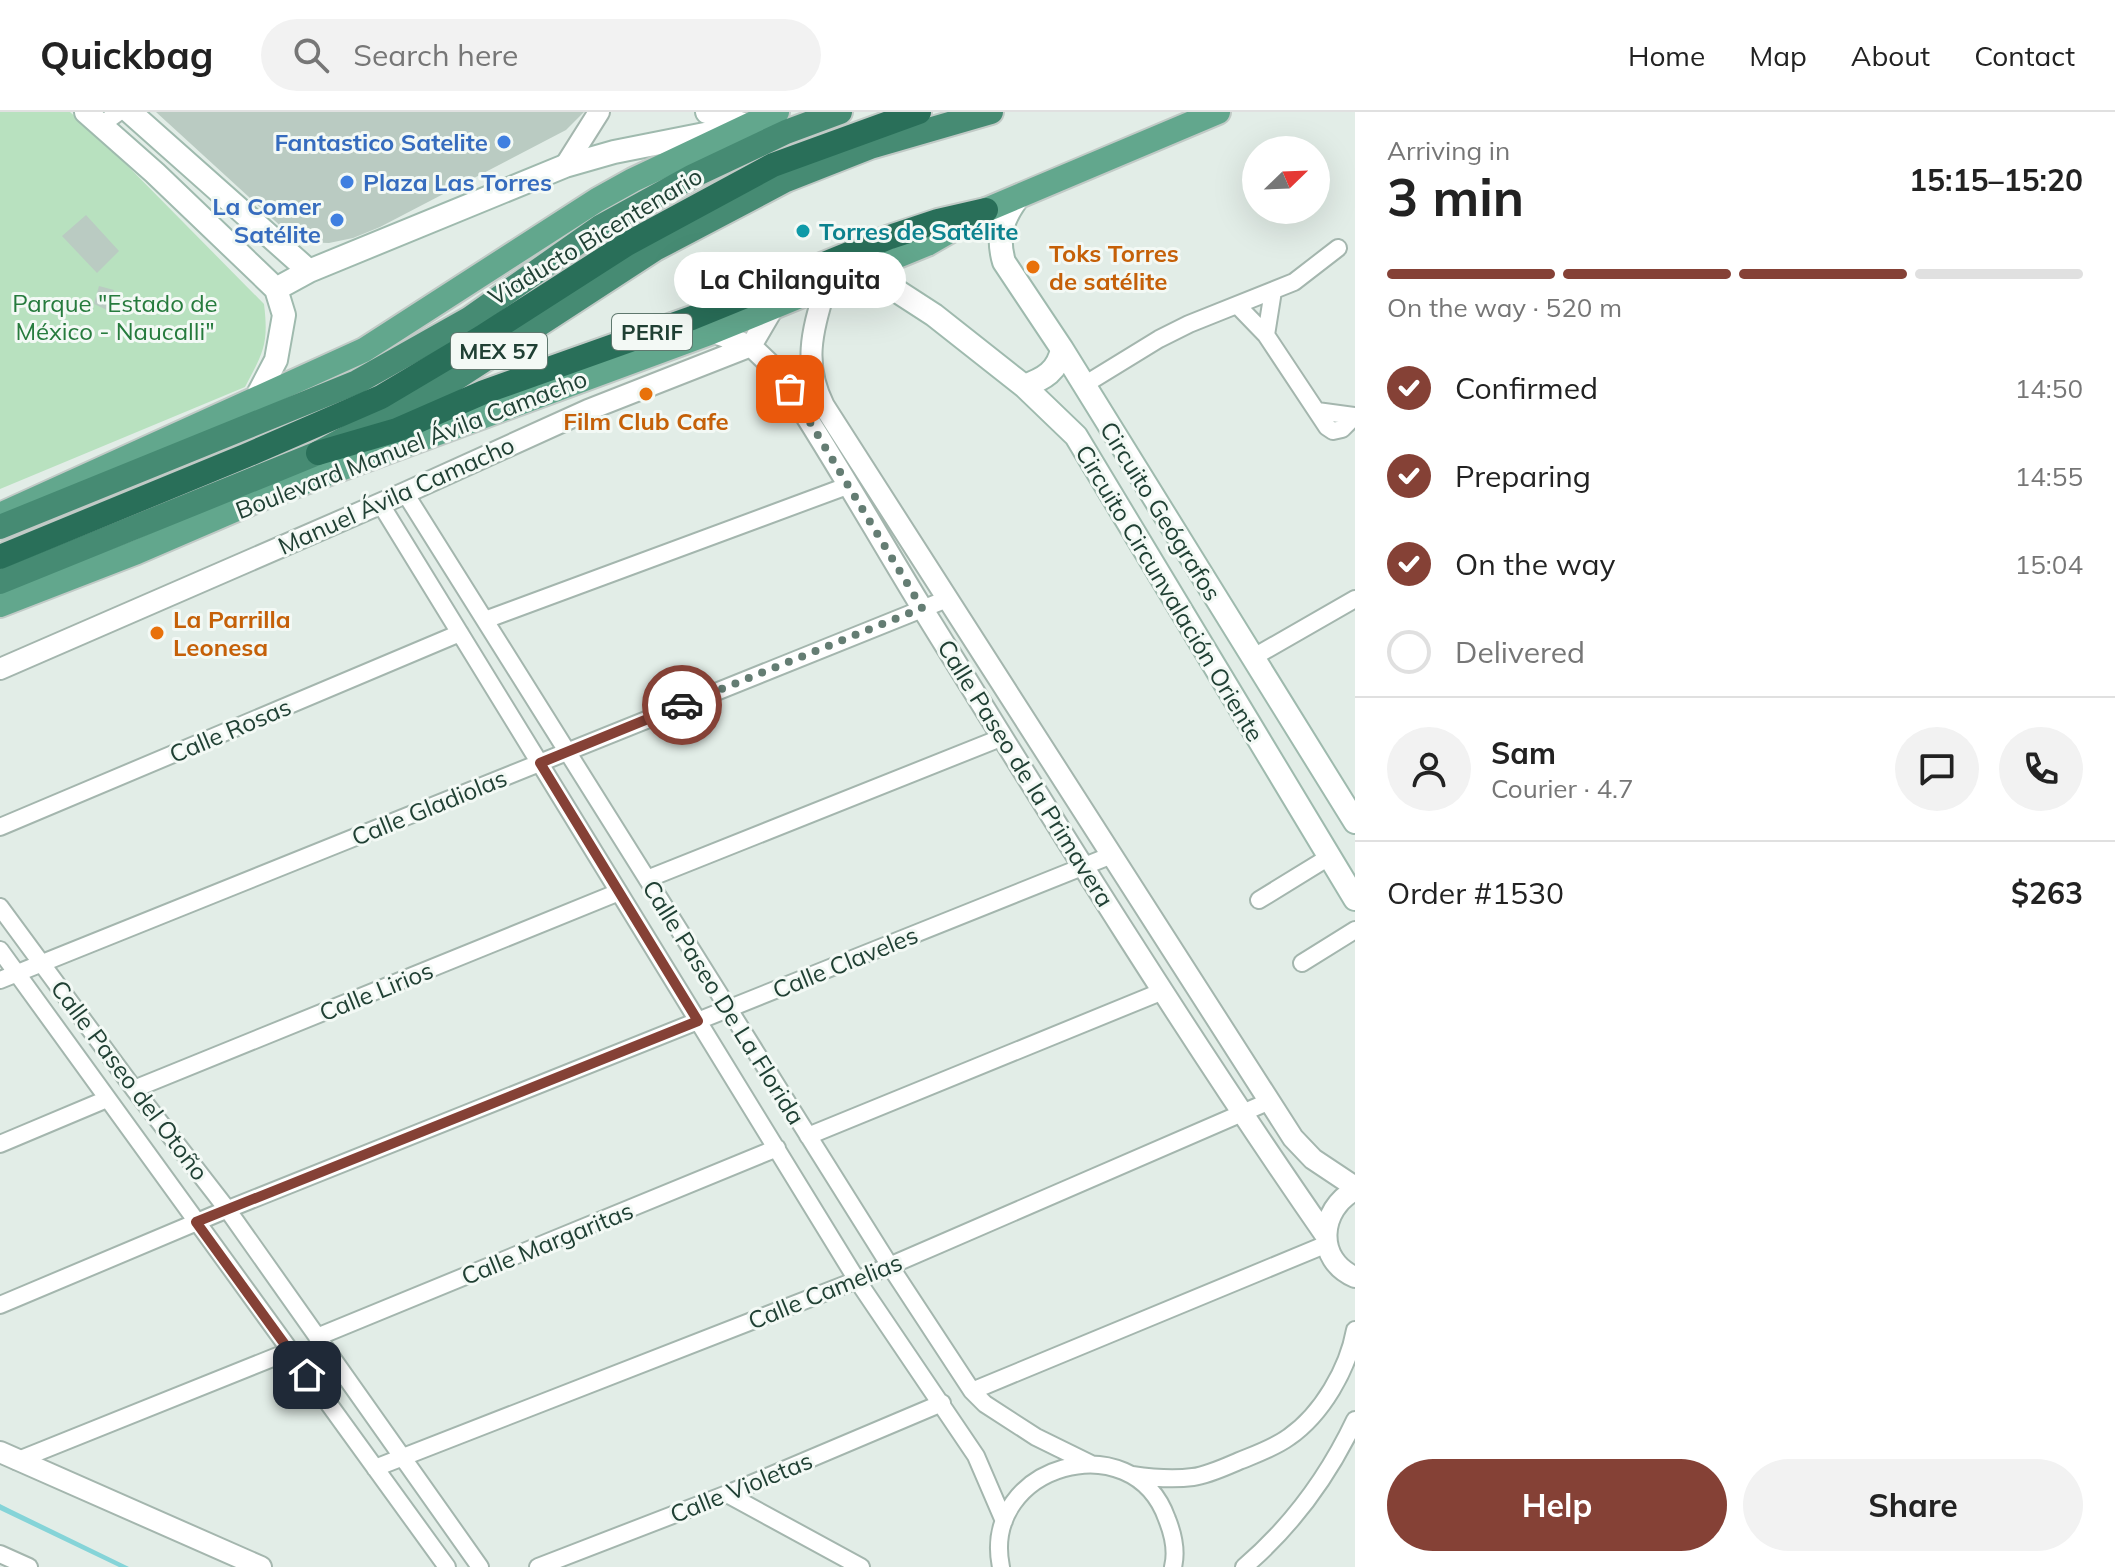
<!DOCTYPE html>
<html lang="en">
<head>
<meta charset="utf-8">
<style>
  :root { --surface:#fff; --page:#f2f2f2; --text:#222; --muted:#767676; --line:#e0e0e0; --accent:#854136 }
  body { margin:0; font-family:Mulish,sans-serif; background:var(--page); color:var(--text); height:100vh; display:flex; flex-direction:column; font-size:30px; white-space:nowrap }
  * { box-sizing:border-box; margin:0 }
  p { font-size:26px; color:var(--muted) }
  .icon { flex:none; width:44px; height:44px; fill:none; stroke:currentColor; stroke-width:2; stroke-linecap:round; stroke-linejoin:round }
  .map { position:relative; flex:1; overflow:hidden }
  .side { display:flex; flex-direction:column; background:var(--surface); width:760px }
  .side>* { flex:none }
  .needle { width:52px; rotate:67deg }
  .buttons { position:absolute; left:1242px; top:24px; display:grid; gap:16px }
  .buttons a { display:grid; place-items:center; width:88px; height:88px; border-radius:50%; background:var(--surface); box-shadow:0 8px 32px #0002; font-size:40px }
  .pin { position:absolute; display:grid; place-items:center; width:68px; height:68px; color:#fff; margin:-34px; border-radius:16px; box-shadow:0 4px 12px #0006 }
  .courier { position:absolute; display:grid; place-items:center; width:80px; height:80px; margin:-40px; border:6px solid #854136; border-radius:50%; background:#fff; color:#222; box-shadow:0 2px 10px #0007 }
  .bubble { position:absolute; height:56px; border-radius:28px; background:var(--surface); box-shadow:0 8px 32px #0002; font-size:26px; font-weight:700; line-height:56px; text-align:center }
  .summary em { font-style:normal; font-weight:700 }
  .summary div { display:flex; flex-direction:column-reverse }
  .summary { display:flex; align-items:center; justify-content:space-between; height:136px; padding:0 32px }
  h1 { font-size:52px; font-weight:700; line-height:60px }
  .bar { display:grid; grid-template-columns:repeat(4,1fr); gap:12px 8px; align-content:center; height:96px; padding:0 32px }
  .bar i { height:10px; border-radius:6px; background:var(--line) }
  .bar .current { background:var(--accent) }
  .bar p { grid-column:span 4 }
  .line { display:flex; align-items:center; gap:20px; padding:0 32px; border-top:2px solid var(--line) }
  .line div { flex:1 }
  .round { display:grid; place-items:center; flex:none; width:84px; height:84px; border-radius:42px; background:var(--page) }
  ol { padding:0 32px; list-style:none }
  li { display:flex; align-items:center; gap:24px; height:88px }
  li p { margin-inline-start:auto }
  li .icon { padding:8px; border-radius:50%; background:var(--accent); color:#fff; stroke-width:4 }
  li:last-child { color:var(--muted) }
  li i { width:44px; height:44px; border:4px solid var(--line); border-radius:50% }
  .primary-button { display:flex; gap:16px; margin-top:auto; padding:16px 32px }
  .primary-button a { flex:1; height:92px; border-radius:48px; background:var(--accent); color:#fff; font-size:32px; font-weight:700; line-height:92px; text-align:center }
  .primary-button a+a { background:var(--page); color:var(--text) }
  header { display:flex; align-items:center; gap:48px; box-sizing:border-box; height:112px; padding:0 40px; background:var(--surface); border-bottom:2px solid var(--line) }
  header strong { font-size:38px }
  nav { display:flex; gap:44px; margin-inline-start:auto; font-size:28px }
  .search { width:560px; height:72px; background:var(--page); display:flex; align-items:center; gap:20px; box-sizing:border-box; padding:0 28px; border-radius:44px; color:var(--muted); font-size:30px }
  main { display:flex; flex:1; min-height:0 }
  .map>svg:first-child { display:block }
</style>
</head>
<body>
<header>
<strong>Quickbag</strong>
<div class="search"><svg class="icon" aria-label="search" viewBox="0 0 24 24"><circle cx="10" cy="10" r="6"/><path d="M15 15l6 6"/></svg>Search here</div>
<nav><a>Home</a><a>Map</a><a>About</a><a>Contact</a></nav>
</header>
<main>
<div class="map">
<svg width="1355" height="1455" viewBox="0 0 1355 1455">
  <rect width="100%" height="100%" fill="#e2ede7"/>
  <path fill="#b8e1bf" d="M0,0H70L107,33L264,192C269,232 263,241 245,275L0,377Z"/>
  <path fill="#85d4d8" d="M0,1392L12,1398L129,1455H119L0,1398Z"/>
  <path fill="#bacbc2" d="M156,0H584L566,18L380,115L353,126L329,131L298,130Z
    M86,103L119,139L97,161L62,124Z
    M99,174L114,178L107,198L94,192Z"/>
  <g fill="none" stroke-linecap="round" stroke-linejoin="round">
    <g stroke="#a4b6ae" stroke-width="20">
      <path id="minor" d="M101,13L119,0
        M1237,193L1266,223L1327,315L1333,319L1342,317L1355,304
        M1266,223L1273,179
        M1084,273L1159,227L1189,212L1294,170L1338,136
        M1317,299L1355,304
        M405,381L890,1154L972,1279L985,1292L1036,1325L1091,1352
        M380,391L857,1168L976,1344L1004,1409
        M485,508L847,374
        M1252,546L1355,487
        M0,715L460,521
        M647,767L1003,625
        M1259,788L1329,745
        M0,795L134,977L227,1097L480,1455
        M0,838L447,1455
        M1302,851L1355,818
        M0,868L947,487
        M134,977L619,780
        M808,1024L1163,879
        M0,1032L107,987
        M0,1193L216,1102L1112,743
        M317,1225L777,1036
        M972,1279L1327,1132
        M16,1349L290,1239
        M375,1356L857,1168L1270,989
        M1132,1363C1152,1366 1172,1368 1193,1365C1208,1363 1225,1355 1239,1349C1256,1342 1274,1336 1289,1325C1322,1302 1348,1257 1355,1218
        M727,1382L861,1455
        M0,1442L29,1455
        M538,1455L727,1382L942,1291
        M1001,1455C980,1353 1133,1310 1167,1407C1173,1422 1177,1439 1173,1455
        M1244,1455C1292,1414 1328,1365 1355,1308"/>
    </g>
    <g stroke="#a4b6ae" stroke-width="24">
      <path id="tertiary" d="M565,54L599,0
        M826,173C813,218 802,250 824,294L1293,1026L1313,1047L1355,1075
        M712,220L751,234L777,259C827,334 872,414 919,491C1051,704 1183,918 1326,1124
        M0,557L405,381L588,298L751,234L775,193
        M1355,1078C1319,1097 1315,1148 1355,1165
        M0,1340L261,1455"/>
    </g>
    <g stroke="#9fbaae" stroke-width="26">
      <path id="secondary" d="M86,0L155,61L276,177L284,203L276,248L254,290
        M130,0L309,159
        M707,0L746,13
        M1020,83C1003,105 996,123 1004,150L1062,237L1355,710
        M863,157L934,203L1024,274L1076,324L1355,787
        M276,177L309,159L565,54L614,40L730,17
        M1024,274C1044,267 1058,259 1062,237"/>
    </g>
    <g stroke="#c1cac6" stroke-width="28">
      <path id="primary" d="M0,403L364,238L597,88L633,68L777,0
        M0,493L137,440L267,384L712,220L927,132L986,98L1218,0"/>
    </g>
    <g stroke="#c1cac6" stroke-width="28">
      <path id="trunk" d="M0,415L357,270L469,207L600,115L693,64L786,20L840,0
        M0,470L318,341L452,269L655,137L786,68L870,35L991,0"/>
    </g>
    <g stroke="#c1cac6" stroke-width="28">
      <path id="motorway" d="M318,341L397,318L484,280L692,206L890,125L938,109L986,98
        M0,445L245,344L381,285L482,225L627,132L773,53L919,0"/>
    </g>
    <use href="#minor" stroke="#fff" stroke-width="16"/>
    <use href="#tertiary" stroke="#fff" stroke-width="20"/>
    <use href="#secondary" stroke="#fff" stroke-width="22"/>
    <use href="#primary" stroke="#62a78d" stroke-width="24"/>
    <use href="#trunk" stroke="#468b73" stroke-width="24"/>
    <use href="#motorway" stroke="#296f59" stroke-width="24"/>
  </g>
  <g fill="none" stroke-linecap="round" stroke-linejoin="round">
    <path stroke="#647d73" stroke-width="8" stroke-dasharray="0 14.4" d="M682,593L922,496L790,277"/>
    <path stroke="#854136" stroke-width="10" d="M307,1263L196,1110L698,909L540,651L682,593"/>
  </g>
  <g fill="#3f7fe0" stroke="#f3f9f5" stroke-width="3">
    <circle cx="504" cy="30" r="8"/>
    <circle cx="347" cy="70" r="8"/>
    <circle cx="337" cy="108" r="8"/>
  </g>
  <circle fill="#0f9aa8" stroke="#f3f9f5" stroke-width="3" cx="803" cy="119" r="8"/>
  <g fill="#e8710a" stroke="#f3f9f5" stroke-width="3">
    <circle cx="1033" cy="155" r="8"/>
    <circle cx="646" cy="282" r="8"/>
    <circle cx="157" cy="521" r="8"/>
  </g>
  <g text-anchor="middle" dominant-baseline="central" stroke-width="6" stroke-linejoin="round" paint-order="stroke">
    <g fill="#f3f9f5" stroke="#5f786e" stroke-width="2">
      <rect x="612" y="202" width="80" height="36" rx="6"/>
      <rect x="451" y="221" width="96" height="36" rx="6"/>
    </g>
    <g font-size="22" font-weight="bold" fill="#204034">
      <text x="652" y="220">PERIF</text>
      <text x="499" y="239">MEX 57</text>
    </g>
    <g font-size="24" font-weight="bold" fill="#366cbe" stroke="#f3f9f5" text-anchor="end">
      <text x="488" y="30">Fantastico Satelite</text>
      <text x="363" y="70" text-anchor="start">Plaza Las Torres</text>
      <text x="321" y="94">La Comer<tspan x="321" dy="28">Satélite</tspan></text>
    </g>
    <g font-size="24" font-weight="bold" fill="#0d838f" stroke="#f3f9f5" text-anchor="start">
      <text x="819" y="119">Torres de Satélite</text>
    </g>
    <g font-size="24" fill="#204034" stroke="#f3f9f5">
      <text transform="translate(595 124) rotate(-31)">Viaducto Bicentenario</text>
      <text transform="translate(411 332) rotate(-21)">Boulevard Manuel Ávila Camacho</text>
      <text transform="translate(396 383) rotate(-24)">Manuel Ávila Camacho</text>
      <text transform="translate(1161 399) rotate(58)">Circuito Geógrafos</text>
      <text transform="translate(1170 481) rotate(59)">Circuito Circunvalación Oriente</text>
      <text transform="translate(230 618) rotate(-23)">Calle Rosas</text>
      <text transform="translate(1026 661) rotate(58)">Calle Paseo de la Primavera</text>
      <text transform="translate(429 695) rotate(-22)">Calle Gladiolas</text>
      <text transform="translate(845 850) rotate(-22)">Calle Claveles</text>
      <text transform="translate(376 879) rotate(-22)">Calle Lirios</text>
      <text transform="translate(724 890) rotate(58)">Calle Paseo De La Florida</text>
      <text transform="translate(130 968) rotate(53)">Calle Paseo del Otoño</text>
      <text transform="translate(547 1131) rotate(-22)">Calle Margaritas</text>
      <text transform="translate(825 1179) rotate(-22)">Calle Camelias</text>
      <text transform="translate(741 1375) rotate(-22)">Calle Violetas</text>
    </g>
    <g font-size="24" font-weight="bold" fill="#c56008" stroke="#f3f9f5" text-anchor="start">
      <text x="1049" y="141">Toks Torres<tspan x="1049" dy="28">de satélite</tspan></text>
      <text x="646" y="309" text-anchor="middle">Film Club Cafe</text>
      <text x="173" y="507">La Parrilla<tspan x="173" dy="28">Leonesa</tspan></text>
    </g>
    <g font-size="24" fill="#267b3d" stroke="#f3f9f5">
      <text x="115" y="191">Parque "Estado de<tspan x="115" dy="28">México - Naucalli"</tspan></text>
    </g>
  </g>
</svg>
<div class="buttons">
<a><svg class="needle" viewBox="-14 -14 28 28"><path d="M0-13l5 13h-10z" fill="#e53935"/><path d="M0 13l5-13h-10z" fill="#767676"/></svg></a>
</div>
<div class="pin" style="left:790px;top:277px;background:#ea580c"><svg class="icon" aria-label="bag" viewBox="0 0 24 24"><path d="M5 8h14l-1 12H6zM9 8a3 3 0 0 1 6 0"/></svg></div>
<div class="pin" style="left:307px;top:1263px;background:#1f2937"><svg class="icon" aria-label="home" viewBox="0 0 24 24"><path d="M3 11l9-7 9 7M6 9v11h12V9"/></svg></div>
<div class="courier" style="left:682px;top:593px"><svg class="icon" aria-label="car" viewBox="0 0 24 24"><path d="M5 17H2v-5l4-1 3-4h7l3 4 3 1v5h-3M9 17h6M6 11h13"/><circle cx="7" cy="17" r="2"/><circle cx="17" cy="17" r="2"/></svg></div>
<div class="bubble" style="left:674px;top:140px;width:232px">La Chilanguita</div>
</div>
<section class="side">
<div class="summary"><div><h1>3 min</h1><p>Arriving in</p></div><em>15:15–15:20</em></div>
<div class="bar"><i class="current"></i><i class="current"></i><i class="current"></i><i></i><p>On the way · 520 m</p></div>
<ol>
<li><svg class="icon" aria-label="check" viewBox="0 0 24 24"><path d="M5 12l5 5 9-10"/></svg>Confirmed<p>14:50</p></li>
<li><svg class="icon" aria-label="check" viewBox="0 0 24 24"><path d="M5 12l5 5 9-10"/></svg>Preparing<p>14:55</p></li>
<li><svg class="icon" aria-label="check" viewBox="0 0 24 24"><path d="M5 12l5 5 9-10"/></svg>On the way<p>15:04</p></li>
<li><i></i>Delivered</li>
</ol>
<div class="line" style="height:144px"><a class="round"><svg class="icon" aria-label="person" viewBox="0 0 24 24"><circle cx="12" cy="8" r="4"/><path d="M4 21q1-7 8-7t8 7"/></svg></a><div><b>Sam</b><p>Courier · 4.7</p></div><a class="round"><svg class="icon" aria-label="chat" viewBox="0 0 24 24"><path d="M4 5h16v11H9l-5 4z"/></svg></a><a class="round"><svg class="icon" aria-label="phone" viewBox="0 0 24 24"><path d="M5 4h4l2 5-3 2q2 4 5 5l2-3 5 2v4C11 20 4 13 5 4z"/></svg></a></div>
<div class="line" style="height:104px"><div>Order #1530</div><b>$263</b></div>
<div class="primary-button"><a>Help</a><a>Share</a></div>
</section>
</main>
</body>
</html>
